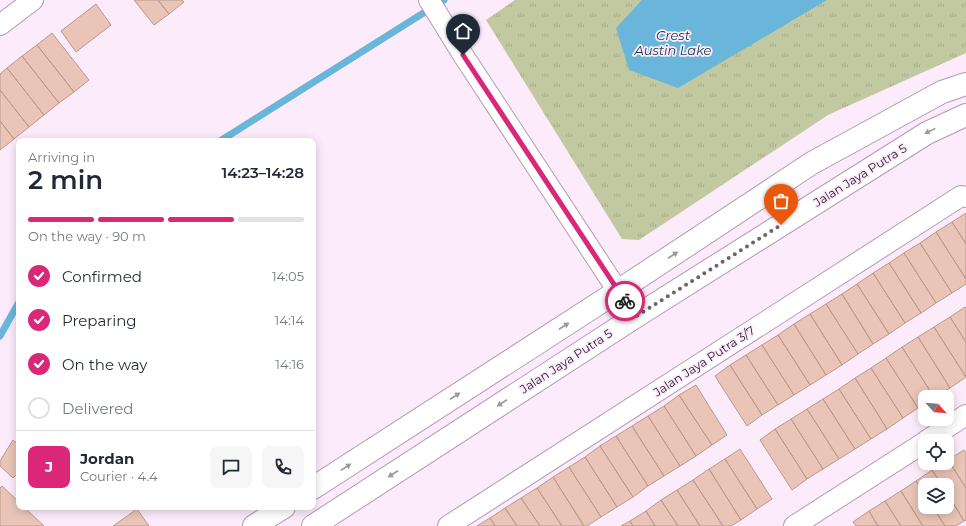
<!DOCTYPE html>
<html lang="en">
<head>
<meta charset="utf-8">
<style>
  :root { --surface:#fff; --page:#f6f6f7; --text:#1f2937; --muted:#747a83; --line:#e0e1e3; --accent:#db2777 }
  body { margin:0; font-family:Montserrat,sans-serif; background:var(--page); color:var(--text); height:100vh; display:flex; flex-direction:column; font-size:15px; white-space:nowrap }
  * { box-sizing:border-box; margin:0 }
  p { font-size:13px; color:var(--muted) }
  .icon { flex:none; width:22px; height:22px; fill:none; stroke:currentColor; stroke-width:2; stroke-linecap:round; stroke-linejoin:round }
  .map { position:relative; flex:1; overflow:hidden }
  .sheet { position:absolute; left:16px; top:138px; width:300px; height:372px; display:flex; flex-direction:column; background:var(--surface); border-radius:8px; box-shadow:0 2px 10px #0003 }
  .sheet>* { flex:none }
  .needle { width:26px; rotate:116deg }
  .buttons { position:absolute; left:918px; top:390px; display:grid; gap:8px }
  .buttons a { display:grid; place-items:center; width:36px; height:36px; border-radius:8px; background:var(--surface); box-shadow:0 2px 10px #0003; font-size:20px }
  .pin { position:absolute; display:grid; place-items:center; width:34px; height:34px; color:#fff; margin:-41px -17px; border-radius:50% 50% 50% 0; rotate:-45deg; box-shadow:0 0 4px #0007 }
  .pin .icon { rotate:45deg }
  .courier { position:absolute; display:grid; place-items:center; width:40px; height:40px; margin:-20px; border:3px solid #db2777; border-radius:50%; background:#fff; color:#222; box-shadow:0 1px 5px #0007 }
  .head em { font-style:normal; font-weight:600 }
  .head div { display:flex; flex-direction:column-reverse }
  .head { display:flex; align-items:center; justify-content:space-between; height:68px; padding:0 12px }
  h1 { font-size:26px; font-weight:600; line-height:30px }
  .bar { display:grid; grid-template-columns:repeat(4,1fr); gap:6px 4px; align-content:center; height:48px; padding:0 12px }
  .bar i { height:5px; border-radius:3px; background:var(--line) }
  .bar .on { background:var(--accent) }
  .bar p { grid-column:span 4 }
  .line { display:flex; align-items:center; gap:10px; padding:0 12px; border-top:1px solid var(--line) }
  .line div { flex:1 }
  .round { display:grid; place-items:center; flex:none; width:42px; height:42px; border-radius:8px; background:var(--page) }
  ol { padding:0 12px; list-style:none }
  li { display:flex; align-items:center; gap:12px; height:44px }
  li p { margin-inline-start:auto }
  li .icon { padding:4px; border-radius:50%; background:var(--accent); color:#fff; stroke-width:4 }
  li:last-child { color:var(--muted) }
  li i { width:22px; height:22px; border:2px solid var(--line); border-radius:50% }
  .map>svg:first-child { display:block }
</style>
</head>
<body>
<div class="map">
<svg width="966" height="526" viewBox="0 0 966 526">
  <defs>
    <pattern id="grass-tufts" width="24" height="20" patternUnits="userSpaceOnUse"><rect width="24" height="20" fill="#c2c9a0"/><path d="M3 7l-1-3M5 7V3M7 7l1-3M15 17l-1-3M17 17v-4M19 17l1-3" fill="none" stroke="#a6ac8a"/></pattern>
  </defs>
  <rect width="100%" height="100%" fill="#fcebfb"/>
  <path fill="url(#grass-tufts)" d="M515,0H966V53L828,115L639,240L622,239L486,20Z"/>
  <path fill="#69b6da" d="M642,0H827L678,88L629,70L616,28Z"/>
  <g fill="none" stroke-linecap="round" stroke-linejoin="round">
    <path stroke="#69b6da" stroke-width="7" d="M220,141L444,0
      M0,336L19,302"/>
  </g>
  <path fill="#e9c4b7" stroke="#bb998b" d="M134,0H158L169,14L154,25Z
    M158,0H182L184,2L169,14Z
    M96,4L111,25L76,52L61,31Z
    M52,33L89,80L74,92L37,45Z
    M37,45L74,92L59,103L22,56Z
    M22,56L59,103L44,115L7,68Z
    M7,68L44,115L29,127L0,90V74Z
    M0,90L29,127L14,139L0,121Z
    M0,121L14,139L0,150Z
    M966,213V244L952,222Z
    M952,222L966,244V279L936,232Z
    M936,232L966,279V284L952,293L920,243Z
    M920,243L952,293L936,303L904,253Z
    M904,253L936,303L921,313L889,263Z
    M889,263L921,313L905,323L873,273Z
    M873,273L905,323L889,334L857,284Z
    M857,284L889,334L873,344L842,294Z
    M842,294L873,344L858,354L826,304Z
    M826,304L858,354L842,365L810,314Z
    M965,307L966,308V342L950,317Z
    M810,314L842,365L826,375L794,324Z
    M950,317L966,342V377L934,327Z
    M794,324L826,375L810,385L778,335Z
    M934,327L966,377L950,388L918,337Z
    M778,335L810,385L794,395L762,345Z
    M918,337L950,388L935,397H934L902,347Z
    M762,345L794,395L778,405L746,355Z
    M902,347L934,397H925V404L918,408L886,358Z
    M746,355L778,405L762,415L730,365Z
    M886,358L918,408L903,418L871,368Z
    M730,365L762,415L747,426L715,376Z
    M871,368L903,418L887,429L855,378Z
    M855,378L887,429L871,439L839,389Z
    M696,385L727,435L712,445L679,395Z
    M839,389L871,439L855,449L823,399Z
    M679,395L712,445L696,456L664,406Z
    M823,399L855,449L839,459L807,409Z
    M664,406L696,456L680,466L648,416Z
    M807,409L839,459L823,469L791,419Z
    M648,416L680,466L664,476L632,426Z
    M791,419L823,469L807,479L775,429Z
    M632,426L664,476L648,486L616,436Z
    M775,429L807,479L792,490L760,440Z
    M616,436L648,486L633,497L600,446Z
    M13,440L19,445V472L13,478L0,466V461Z
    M600,446L633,497L617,507L585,457Z
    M740,449L772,499L757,509L725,459Z
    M964,450L966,453V488L948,460Z
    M585,457L617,507L601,517L569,467Z
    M725,459L757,509L741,520L709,469Z
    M948,460L966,488V520L964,521L947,493V485H942L932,470L944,463H947Z
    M569,467L601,517L587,526H584L553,477Z
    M709,469L741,520L731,526H723L693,480Z
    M932,470L942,485H925V494L916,481Z
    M553,477L584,526H562L537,488Z
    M693,480L723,526H700L677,490Z
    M916,481L925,494V507H933L945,526H923L901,491Z
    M2,486L19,502V507H24L44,526H0V488Z
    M537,488L562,526H540L521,498Z
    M677,490L700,526H678L661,500Z
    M901,491L923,526H901L885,501Z
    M947,493L964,521L956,526H945L933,507H947Z
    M521,498L540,526H517L505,508Z
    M661,500L678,526H655L646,511Z
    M885,501L901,526H878L869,511Z
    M505,508L517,526H495L490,518Z
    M137,509L149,526H113Z
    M646,511L655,526H633L630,521Z
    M869,511L878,526H856L853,522Z
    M490,518L495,526H477Z
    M630,521L633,526H621Z"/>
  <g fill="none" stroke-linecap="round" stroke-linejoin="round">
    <g stroke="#b49ab2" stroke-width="22">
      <path id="street" d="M429,0L463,55L635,317
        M0,25L33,0
        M926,441L966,415
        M448,526L961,196L966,197
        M794,526L925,442"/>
    </g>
    <g stroke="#b49ab2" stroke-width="24">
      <path id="secondary" d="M313,488L618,291L812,163L942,92L966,84
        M254,526L284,507
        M313,526L635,317L927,133L966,115"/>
    </g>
    <use href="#street" stroke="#fff" stroke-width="20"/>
    <use href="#secondary" stroke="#fff" stroke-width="22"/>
  </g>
  <defs><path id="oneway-solid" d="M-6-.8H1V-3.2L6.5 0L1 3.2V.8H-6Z"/></defs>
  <g fill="#9c989c">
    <use href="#oneway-solid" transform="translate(930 131) rotate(154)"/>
    <use href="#oneway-solid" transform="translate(673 255) rotate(-33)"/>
    <use href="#oneway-solid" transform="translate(564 326) rotate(-33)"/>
    <use href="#oneway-solid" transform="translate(455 396) rotate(-33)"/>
    <use href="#oneway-solid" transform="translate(502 403) rotate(147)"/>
    <use href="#oneway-solid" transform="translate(346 467) rotate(-33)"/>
    <use href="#oneway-solid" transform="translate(393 474) rotate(147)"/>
  </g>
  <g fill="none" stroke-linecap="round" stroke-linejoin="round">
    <path stroke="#6f626e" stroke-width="4" stroke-dasharray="0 7.2" d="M625,301L635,317L781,225"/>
    <path stroke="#db2777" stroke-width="5" d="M463,55L625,301"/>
  </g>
  <g text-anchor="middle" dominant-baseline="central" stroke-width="3.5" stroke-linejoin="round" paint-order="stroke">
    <g font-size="12" fill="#231922" stroke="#fcebfb">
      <text transform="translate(860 175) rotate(-32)">Jalan Jaya Putra 5</text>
      <text transform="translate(566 361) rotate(-33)">Jalan Jaya Putra 5</text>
      <text transform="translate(704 361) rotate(-33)">Jalan Jaya Putra 3/7</text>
    </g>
    <g font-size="13" font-style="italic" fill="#123645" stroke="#fcebfb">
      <text x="673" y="35">Crest<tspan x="673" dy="15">Austin Lake</tspan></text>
    </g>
  </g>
</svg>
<div class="buttons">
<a><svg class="needle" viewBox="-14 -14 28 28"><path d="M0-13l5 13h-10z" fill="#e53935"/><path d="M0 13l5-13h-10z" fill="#747a83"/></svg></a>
<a><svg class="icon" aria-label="locate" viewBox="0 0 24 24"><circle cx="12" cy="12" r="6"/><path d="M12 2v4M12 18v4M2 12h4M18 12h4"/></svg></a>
<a><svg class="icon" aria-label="layers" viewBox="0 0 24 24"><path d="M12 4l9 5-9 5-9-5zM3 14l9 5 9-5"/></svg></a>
</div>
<div class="pin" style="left:781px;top:225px;background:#ea580c"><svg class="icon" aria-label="bag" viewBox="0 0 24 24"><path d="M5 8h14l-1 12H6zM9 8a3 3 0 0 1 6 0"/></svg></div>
<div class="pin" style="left:463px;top:55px;background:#1f2937"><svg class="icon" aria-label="home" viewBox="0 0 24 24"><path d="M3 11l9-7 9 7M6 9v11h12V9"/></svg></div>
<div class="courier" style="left:625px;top:301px"><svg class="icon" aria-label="bike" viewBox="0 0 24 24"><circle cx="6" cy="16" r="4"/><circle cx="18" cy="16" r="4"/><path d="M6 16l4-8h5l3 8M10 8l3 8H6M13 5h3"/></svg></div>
<section class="sheet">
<div class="head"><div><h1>2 min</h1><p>Arriving in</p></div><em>14:23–14:28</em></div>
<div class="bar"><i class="on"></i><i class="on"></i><i class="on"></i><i></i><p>On the way · 90 m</p></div>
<ol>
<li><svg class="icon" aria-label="check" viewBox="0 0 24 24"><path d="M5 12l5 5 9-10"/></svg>Confirmed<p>14:05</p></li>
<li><svg class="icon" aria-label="check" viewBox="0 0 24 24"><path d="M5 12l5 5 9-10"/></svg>Preparing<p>14:14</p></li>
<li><svg class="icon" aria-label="check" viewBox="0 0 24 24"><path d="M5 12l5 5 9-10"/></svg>On the way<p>14:16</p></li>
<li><i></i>Delivered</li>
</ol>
<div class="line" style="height:72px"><b class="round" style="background:var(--accent);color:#fff">J</b><div><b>Jordan</b><p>Courier · 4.4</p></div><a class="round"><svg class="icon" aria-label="chat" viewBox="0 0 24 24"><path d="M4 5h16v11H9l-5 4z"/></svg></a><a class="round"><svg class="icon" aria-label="phone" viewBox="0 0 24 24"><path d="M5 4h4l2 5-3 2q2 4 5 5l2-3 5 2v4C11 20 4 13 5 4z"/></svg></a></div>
</section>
</div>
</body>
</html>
